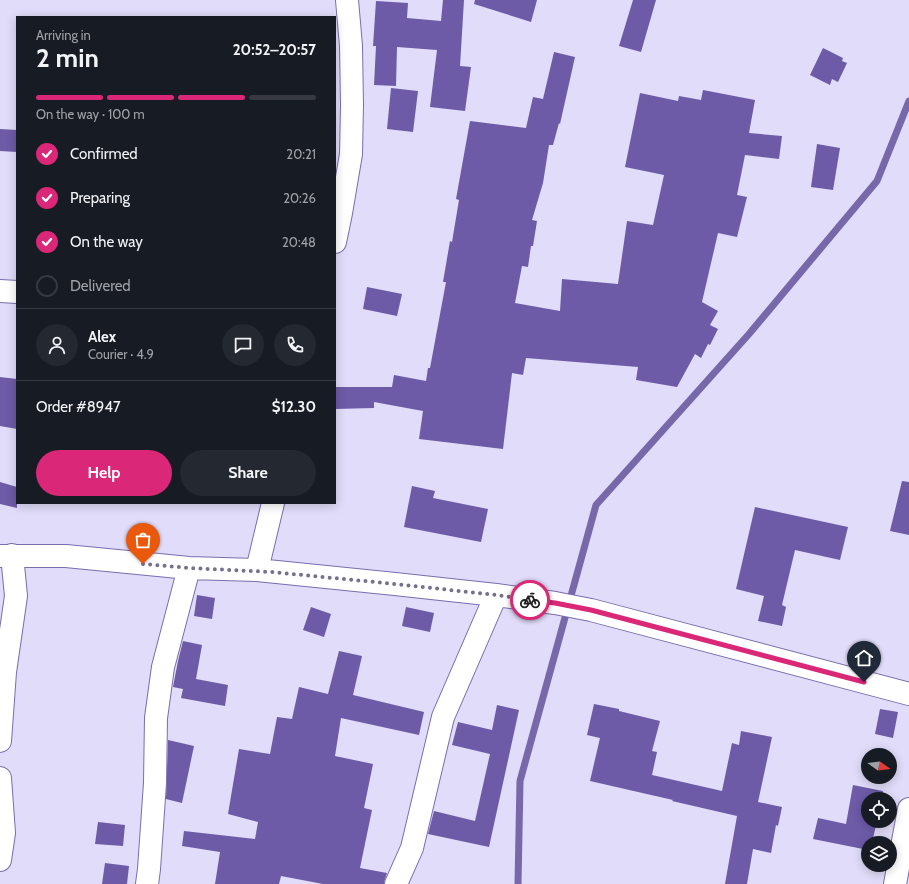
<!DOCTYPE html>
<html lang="en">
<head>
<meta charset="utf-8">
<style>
  :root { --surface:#171b24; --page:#242831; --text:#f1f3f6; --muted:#9ea1a6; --line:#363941; --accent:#db2777 }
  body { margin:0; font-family:Cabin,sans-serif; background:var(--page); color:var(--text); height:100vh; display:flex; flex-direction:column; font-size:15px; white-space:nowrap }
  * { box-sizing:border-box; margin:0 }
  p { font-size:13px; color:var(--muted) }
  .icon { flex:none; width:22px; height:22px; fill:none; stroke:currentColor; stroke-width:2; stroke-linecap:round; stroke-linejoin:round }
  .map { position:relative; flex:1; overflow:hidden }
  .details { position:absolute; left:16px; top:16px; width:320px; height:488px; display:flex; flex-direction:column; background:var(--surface); border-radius:0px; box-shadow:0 2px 10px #0003 }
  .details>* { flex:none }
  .needle { width:26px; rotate:104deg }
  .buttons { position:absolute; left:861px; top:748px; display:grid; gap:8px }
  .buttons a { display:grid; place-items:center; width:36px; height:36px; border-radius:50%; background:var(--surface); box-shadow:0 2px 10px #0003; font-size:20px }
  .pin { position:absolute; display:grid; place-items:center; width:34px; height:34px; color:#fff; margin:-41px -17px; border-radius:50% 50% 50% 0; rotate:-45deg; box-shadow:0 0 4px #0007 }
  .pin .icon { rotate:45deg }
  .courier { position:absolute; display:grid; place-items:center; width:40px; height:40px; margin:-20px; border:3px solid #db2777; border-radius:50%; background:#fff; color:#222; box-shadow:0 1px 5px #0007 }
  .overview em { font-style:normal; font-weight:800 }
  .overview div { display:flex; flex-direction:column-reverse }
  .overview { display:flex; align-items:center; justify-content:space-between; height:68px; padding:0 20px }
  h1 { font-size:26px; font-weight:800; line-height:30px }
  .bar { display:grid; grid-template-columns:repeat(4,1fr); gap:6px 4px; align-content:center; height:48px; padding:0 20px }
  .bar i { height:5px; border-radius:3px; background:var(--line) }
  .bar .selected { background:var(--accent) }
  .bar p { grid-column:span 4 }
  .line { display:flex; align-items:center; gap:10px; padding:0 20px; border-top:1px solid var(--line) }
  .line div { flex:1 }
  .round { display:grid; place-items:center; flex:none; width:42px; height:42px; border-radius:21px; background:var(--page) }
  ol { padding:0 20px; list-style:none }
  li { display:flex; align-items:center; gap:12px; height:44px }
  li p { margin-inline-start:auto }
  li .icon { padding:4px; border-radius:50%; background:var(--accent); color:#fff; stroke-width:4 }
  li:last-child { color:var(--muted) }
  li i { width:22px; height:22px; border:2px solid var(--line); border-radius:50% }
  .action { display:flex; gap:8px; margin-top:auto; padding:8px 20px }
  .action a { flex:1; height:46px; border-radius:24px; background:var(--accent); color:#fff; font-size:16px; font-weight:800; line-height:46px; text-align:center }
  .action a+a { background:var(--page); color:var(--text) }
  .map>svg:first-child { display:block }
</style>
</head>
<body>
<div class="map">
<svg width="909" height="884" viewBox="0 0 909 884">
  <rect width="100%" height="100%" fill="#e0dcf9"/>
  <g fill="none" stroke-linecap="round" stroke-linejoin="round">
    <path stroke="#7768a9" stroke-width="7" d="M518,884L520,781L596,505L749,334L877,181L909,101"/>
  </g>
  <path fill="#6d5ba7" d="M443,0H464L460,66L471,67L465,111L430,107L437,50L397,47L396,86L374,85L376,46H373L376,1L408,3L407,18L441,21Z
    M475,0H537L531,22L474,4Z
    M633,0H656L641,52L619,46Z
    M823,48L843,58L842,61L847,63L838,82L832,79L830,85L810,75Z
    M554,52L575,57L560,124L559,123L553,145H549L543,183L532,220L537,221L533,246H531L528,267L522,266L515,303L560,311L562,279L618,284L627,221L653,225L664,175L625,167L640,93L678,101L679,96L701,100L703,90L755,100L749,133L782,136L779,159L745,155L737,195L747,197L737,237L718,233L702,302L718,311L710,325L718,329L710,345L708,344L701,358L695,354L677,387L636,380L638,367L526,358L523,375L512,373L503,449L419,439L423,411L374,402V408L335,409V387H392L394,375L426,381L428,368H430L446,282H443L450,241L452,242L459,200L456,199L470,121L526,128L533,97L543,99Z
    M391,88L418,91L413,132L387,129Z
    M0,129L17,130V152L0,151Z
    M817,144L840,148L833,190L811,187Z
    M367,287L402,294L397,316L363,309Z
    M0,377L17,379V429L0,426Z
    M902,481L909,482V535L890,531Z
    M0,482L17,487V508L0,504Z
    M412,486L435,491L433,498L488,509L481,542L404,527Z
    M755,507L848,527L840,560L795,550L782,605L786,607L782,626L758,621L764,596L736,589Z
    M197,595L215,598L212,619L194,616Z
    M311,607L331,614L324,637L303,630Z
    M406,607L434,613L430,632L402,626Z
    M183,641L202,645L196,679L228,685L225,706L181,698L183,689L173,687L178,661Z
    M339,651L362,656L353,695L424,712L419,735L341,718L335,756L373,764L364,808L372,810L360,868L387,873L385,879L384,884H323L281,876L279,884H215L220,852L182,846L184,831L255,839L258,822L228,814L239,749L270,754L277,717L292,719L299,687L328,694Z
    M594,704L619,709V711L660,721L652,751L657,752L652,775L722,791L732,743L739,745L741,731L772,737L758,802L782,807L778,826L776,825L771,853L753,849L747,884H725L737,816L672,801L673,800L590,781L600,738L587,735Z
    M497,705L519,710L489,847L428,834L434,811L475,821L490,754L452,745L458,722L492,730Z
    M880,709L898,712L893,738L875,734Z
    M168,740L194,746L182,803L166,799Z
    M853,785L883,791L881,799H868V821H877L872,843H868V850L813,839L818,818L846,824Z
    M98,822L125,825L123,846L95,844Z
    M105,863L129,866L127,884H102Z"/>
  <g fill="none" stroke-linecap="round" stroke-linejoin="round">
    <g stroke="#7b6dae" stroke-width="24">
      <path id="minor" d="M335,242L341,213L351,154L352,105L351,46L347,0
        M0,291L17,292
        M0,556H66L189,568L257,570L395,584L496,595L555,603L591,610L909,694
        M257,570L273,503
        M0,741L5,672L16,596L12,555
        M0,778L4,833L0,860
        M147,884L149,869L155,783L156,718L163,667L189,568
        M396,884L412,848L443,717L496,595
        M895,884L909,809"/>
    </g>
    <use href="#minor" stroke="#fff" stroke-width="22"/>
  </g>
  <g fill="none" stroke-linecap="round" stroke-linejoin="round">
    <path stroke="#75708d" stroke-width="4" stroke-dasharray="0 7.2" d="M143,564L189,568L272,572L395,584L496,595L530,600"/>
    <path stroke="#db2777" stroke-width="5" d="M530,600L555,603L591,610L864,682"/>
  </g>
</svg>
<div class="buttons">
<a><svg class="needle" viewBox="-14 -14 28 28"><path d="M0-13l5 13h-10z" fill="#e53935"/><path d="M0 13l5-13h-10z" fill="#9ea1a6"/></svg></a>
<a><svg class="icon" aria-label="locate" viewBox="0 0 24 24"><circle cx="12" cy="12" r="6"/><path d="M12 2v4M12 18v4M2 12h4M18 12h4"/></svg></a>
<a><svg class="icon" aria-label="layers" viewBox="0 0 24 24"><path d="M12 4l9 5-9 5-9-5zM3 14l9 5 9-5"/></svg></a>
</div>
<div class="pin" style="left:143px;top:564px;background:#ea580c"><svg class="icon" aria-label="bag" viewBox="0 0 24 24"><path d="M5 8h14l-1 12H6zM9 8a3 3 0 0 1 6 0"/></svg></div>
<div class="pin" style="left:864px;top:682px;background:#1f2937"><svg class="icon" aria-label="home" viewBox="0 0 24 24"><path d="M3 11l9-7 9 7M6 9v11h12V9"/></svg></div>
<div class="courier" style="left:530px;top:600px"><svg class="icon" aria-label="bike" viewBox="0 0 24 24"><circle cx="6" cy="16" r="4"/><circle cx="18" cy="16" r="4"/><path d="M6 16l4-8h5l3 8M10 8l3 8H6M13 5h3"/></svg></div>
<section class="details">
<div class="overview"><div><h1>2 min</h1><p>Arriving in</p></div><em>20:52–20:57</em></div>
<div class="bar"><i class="selected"></i><i class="selected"></i><i class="selected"></i><i></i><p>On the way · 100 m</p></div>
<ol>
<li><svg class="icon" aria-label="check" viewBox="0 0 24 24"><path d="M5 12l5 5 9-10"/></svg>Confirmed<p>20:21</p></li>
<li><svg class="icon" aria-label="check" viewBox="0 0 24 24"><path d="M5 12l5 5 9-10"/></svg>Preparing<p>20:26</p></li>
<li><svg class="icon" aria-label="check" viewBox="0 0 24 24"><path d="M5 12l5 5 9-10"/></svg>On the way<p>20:48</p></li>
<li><i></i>Delivered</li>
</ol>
<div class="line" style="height:72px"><a class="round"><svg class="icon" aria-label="person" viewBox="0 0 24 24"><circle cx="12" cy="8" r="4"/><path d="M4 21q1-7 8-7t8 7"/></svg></a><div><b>Alex</b><p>Courier · 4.9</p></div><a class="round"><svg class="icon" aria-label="chat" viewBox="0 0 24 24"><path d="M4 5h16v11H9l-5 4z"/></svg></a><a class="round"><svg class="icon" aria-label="phone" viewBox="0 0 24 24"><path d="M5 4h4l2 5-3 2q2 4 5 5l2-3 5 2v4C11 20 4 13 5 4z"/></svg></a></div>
<div class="line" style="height:52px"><div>Order #8947</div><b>$12.30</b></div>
<div class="action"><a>Help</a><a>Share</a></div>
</section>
</div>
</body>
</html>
